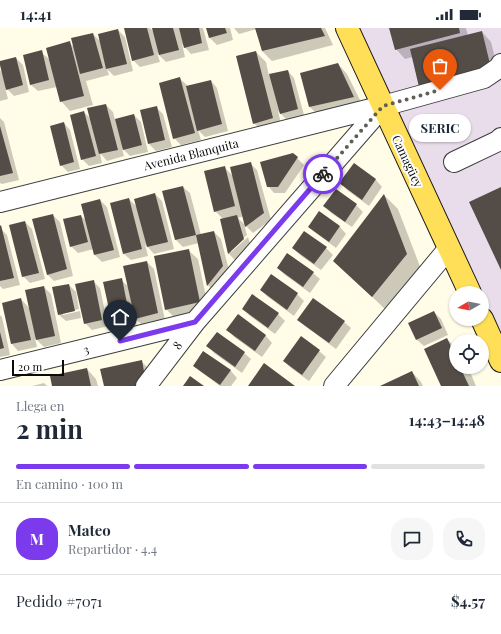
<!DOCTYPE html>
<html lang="es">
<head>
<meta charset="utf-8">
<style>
  :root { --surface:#fff; --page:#f6f6f7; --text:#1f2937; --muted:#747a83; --line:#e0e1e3; --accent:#7c3aed }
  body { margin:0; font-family:"Playfair Display",serif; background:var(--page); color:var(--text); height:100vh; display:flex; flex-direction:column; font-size:15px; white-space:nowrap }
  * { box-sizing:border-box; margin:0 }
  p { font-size:13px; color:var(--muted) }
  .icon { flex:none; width:22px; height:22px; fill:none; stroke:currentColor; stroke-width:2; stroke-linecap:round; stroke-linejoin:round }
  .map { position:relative; height:358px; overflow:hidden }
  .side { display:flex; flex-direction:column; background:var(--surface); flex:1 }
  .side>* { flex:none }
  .needle { width:26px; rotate:260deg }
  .fabs { position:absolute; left:449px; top:258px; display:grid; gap:8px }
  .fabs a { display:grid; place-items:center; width:40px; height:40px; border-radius:50%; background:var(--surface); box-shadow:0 1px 3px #0004; font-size:20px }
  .scale { position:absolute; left:12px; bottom:10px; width:52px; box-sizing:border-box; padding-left:4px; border:2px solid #0a0a0a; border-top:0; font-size:11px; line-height:14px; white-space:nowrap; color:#0a0a0a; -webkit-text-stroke:3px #fff; paint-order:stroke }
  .pin { position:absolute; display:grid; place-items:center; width:34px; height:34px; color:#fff; margin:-41px -17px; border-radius:50% 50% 50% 0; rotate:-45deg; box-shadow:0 0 4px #0007 }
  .pin .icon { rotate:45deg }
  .courier { position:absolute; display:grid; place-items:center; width:40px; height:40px; margin:-20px; border:3px solid #7c3aed; border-radius:50%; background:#fff; color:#222; box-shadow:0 1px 5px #0007 }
  .bubble { position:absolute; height:28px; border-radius:14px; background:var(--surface); box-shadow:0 1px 3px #0004; font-size:13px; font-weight:700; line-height:28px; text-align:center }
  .head em { font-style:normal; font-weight:700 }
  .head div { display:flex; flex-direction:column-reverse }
  .head { display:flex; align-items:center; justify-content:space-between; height:68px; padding:0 16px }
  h1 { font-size:26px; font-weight:700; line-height:30px }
  .bar { display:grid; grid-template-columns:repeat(4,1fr); gap:6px 4px; align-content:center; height:48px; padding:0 16px }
  .bar i { height:5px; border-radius:3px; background:var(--line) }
  .bar .active { background:var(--accent) }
  .bar p { grid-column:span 4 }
  .line { display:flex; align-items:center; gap:10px; padding:0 16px; border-top:1px solid var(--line) }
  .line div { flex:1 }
  .round { display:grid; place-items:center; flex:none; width:42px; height:42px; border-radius:16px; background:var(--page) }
  .status { display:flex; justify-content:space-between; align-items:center; height:28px; padding:0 20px; background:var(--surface); direction:ltr }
  .status svg { height:11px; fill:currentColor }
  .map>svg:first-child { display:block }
</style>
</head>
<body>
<div class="status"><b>14:41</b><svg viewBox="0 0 49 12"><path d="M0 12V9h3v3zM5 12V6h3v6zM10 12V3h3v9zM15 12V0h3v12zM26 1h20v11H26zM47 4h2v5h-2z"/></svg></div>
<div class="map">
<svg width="501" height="358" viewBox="0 0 501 358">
  <rect width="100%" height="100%" fill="#fffce7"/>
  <path fill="#eaddeb" d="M347,0H501V333L482,291V265H470Z"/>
  <path fill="#0003" fill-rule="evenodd" d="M125,0H150L153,3V0H203L209,22L191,26L182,16L185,29L166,34L157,25L160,34L140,39L133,32Z
    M207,0H230L233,12L217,17L210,10Z
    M234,0H325L333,17L272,33L262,23L257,1L239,6Z
    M390,0H466L468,8L482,4L491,14L500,50L413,29L405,31L396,21Z
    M118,2L125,9L133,43L114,48L107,41L109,47L86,53L93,77L70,83L61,73L57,59L38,63L31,57L24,28L41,24L50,32L69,15L74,19L93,6L100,13Z
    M256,24L266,34L269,48L288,43L294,50L304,87L287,92L278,83L282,100L264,105L254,95Z
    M16,30L23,37L29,64L14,68L5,59L8,71L0,73V42L3,45Z
    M338,36L347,46L363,78L319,88L309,78Z
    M180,51L187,57V59L211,53L217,60L228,103L205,109L198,102L201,112L181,117L174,110Z
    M106,77L113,84L115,92L134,87L141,94L148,124L130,128L122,120L124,128L107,133L100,125L102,135L89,138L82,131L84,84L91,91Z
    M156,79L163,86L172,119L156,123L149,116L141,83Z
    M0,90L4,94L19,152L2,156L0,155Z
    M64,95L70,102L80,141L68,144L61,137Z
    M297,130L304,137L285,165H274L268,158Z
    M250,135L257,142L271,192L253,205L244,196L247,207L231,221V224L248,209L251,218L235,232L229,226L221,192L223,191L215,183L224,139L233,148ZM244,188L246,198L238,190Z
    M354,136L376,152L382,159L369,178L347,162L341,155Z
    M183,159L190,165L201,207L214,204L221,211L230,246L214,264L208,257L199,215L183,219L176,212L164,164Z
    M155,166L162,173L174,221L154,226L145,216L148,228L131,232L124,226L129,171L138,180Z
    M384,167L398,181L421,241L387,283L349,247Z
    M100,172L107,179L120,229L102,234L95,227L94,221L78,225L71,218L81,188L87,193Z
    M356,177L363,184L352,199L331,185L325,178Z
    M319,184L340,199L346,206L336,220L316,205L309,199Z
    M53,187L60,194L73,248L54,253L47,246Z
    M25,194L32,201L45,251L30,255L23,248Z
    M0,200L7,207L20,257L3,261L0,258Z
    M293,220H326L333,227L321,242L300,227Z
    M188,222L198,231L209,283L176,291L166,281Z
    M147,234L154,241L165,292L142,297L135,290L136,293L119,297L112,290L105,255L121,252L129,259Z
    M278,240L313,245L320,251L310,265L285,247Z
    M271,247L297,266L304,273L294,288L268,269L261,262Z
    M93,253L100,260L108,298L92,302L85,295Z
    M69,257L76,264L79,281L63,285V287L80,283L81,290L66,293L59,287Z
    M44,259L51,266L61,315L44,319L35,310L37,319L18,323L12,316L21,271L30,281Z
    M243,281L278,286L285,293L275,306L250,288Z
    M434,284L441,291L448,307L424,318L417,312L409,296Z
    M0,287L2,289L10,327L0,329Z
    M238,287L266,308L272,315L262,329L234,309L228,302Z
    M298,291L344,294L351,300L336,321L305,298Z
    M447,311L456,320V339H468L476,358H442Z
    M208,318L244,325L251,331L242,345L214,325Z
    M319,323L326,329L309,353L291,340L284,333Z
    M204,324L231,343L237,350L231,358H220L201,344L194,337Z
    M142,334L151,343L105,358Z
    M87,341L96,351L98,358H53Z
    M412,344L421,354L423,358H382Z
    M44,355L47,358H32Z"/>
  <path fill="#544c46" d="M124,0H147L154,27L132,33Z
    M152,0H173L179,22L159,27Z
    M179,0H199L202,15L184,20Z
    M206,0H225L227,5L209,10Z
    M255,0H321L325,8L262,23Z
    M389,0H459L460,5L395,22Z
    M118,1L127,36L106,41L98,6Z
    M482,3L491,40L419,59L410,21Z
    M93,5L103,40L80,46L71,10Z
    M70,13L84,68L60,74L46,20Z
    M42,22L49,52L30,57L23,27Z
    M256,23L273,90L253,96L236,28Z
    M16,29L23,57L6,62L0,37V33Z
    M338,35L354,69L309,79L300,45Z
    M288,42L298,81L280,86L269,46Z
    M180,49L195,105L173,111L159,55Z
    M211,52L222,96L197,103L186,58Z
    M106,76L118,122L99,126L87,80Z
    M157,78L165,112L148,116L140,82Z
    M84,83L96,128L81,132L70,87Z
    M134,86L142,117L123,122L115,91Z
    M64,94L74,134L60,138L50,98Z
    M0,98L13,145L0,148Z
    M293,125L298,129L278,159H267L260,134Z
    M251,134L264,185L245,199L230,139Z
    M354,135L376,151L362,172L339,155Z
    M225,138L235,178L214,184L204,143Z
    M183,158L196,207L214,203L223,238L207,258L196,207L175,212L162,163Z
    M501,159V242L469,174Z
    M336,161L357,176L345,194L323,178Z
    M155,165L168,214L147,219L134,171Z
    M384,166L407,226L372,269L333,233Z
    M129,170L142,221L123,226L110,175Z
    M100,171L114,222L94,227L81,176Z
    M319,183L340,198L329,214L308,199Z
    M53,186L67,241L47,247L32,191Z
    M81,187L88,214L70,219L63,191Z
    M237,187L244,211L228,226L220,191Z
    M25,193L39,245L22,249L9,197Z
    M1,197L14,250L0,253V198Z
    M304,203L327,219L314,236L292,220Z
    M189,221L200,274L165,282L154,228Z
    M287,225L314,244L303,259L277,240Z
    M147,233L158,285L135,291L123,238Z
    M271,246L298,265L287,282L260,262Z
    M122,250L129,286L111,290L103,254Z
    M94,252L102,292L84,296L75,256Z
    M69,256L75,283L58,287L52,259Z
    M44,258L55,308L36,312L25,262Z
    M252,266L279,285L268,300L242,281Z
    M21,270L31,312L11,316L2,275Z
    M313,270L345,293L329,315L297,292Z
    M434,283L442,300L416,312L408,295Z
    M238,286L266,307L255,323L226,302Z
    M0,304L4,320L0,321Z
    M217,304L245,324L235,339L206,318Z
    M301,308L320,322L302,347L283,333Z
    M447,310L456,329V339H460L469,358H441L424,321Z
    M203,323L231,342L220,357L193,338Z
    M142,332L145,349L139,358H104L100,341Z
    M264,335L295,358H248Z
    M87,340L91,358H52L50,348Z
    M412,343L419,358H380Z
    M190,348L204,358H183Z"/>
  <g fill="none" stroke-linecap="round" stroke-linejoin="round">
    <g stroke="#3d3d3d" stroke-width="22">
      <path id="minor" d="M454,134L498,113L501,110
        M0,174L383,78L484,50L500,39L501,36
        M0,342L195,294
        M146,358L195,294L383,78
        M334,358L449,220"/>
    </g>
    <g stroke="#1b1b1b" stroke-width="24">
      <path id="major" d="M347,0L470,265
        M482,291L501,333"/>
    </g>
    <use href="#minor" stroke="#fff" stroke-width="20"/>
    <use href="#major" stroke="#ffdf57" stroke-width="22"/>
  </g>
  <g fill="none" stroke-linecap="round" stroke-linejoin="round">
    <path stroke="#605f57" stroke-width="4" stroke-dasharray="0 7.2" d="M323,146L383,78L440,62"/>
    <path stroke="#7c3aed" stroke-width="5" d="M120,313L195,294L323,146"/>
  </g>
  <g text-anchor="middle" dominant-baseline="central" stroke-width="4" stroke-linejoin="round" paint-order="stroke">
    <g font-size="12" fill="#0a0a0a" stroke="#fff">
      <text transform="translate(191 126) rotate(-14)">Avenida Blanquita</text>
      <text transform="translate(408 133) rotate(65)">Camagüey</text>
      <text transform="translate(177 317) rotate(-53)">8</text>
      <text transform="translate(86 321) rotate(-14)">3</text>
    </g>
  </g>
</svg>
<div class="fabs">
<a><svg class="needle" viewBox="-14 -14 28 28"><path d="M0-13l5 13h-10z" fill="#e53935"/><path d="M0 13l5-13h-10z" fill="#747a83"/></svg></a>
<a><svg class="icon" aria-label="locate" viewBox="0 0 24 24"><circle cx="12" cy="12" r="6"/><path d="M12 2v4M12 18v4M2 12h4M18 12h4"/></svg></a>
</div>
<div class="scale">20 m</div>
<div class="pin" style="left:440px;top:62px;background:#ea580c"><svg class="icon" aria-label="bag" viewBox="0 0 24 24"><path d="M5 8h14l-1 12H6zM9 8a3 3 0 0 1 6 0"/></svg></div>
<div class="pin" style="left:120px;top:313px;background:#1f2937"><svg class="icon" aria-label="home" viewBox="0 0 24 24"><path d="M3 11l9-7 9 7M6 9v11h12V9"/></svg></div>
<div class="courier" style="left:323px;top:146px"><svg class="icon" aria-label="bike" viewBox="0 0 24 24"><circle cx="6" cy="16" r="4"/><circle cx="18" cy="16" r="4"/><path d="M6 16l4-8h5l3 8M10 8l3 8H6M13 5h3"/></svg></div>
<div class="bubble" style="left:409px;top:86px;width:62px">SERIC</div>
</div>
<section class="side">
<div class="head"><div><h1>2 min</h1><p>Llega en</p></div><em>14:43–14:48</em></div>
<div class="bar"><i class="active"></i><i class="active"></i><i class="active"></i><i></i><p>En camino · 100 m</p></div>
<div class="line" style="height:72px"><b class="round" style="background:var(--accent);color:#fff">M</b><div><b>Mateo</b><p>Repartidor · 4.4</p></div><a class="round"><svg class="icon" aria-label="chat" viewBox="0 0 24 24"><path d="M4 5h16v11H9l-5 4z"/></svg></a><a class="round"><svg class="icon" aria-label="phone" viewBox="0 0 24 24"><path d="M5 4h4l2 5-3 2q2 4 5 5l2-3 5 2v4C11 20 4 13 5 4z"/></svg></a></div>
<div class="line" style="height:52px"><div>Pedido #7071</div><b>$4.57</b></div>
</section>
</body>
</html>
